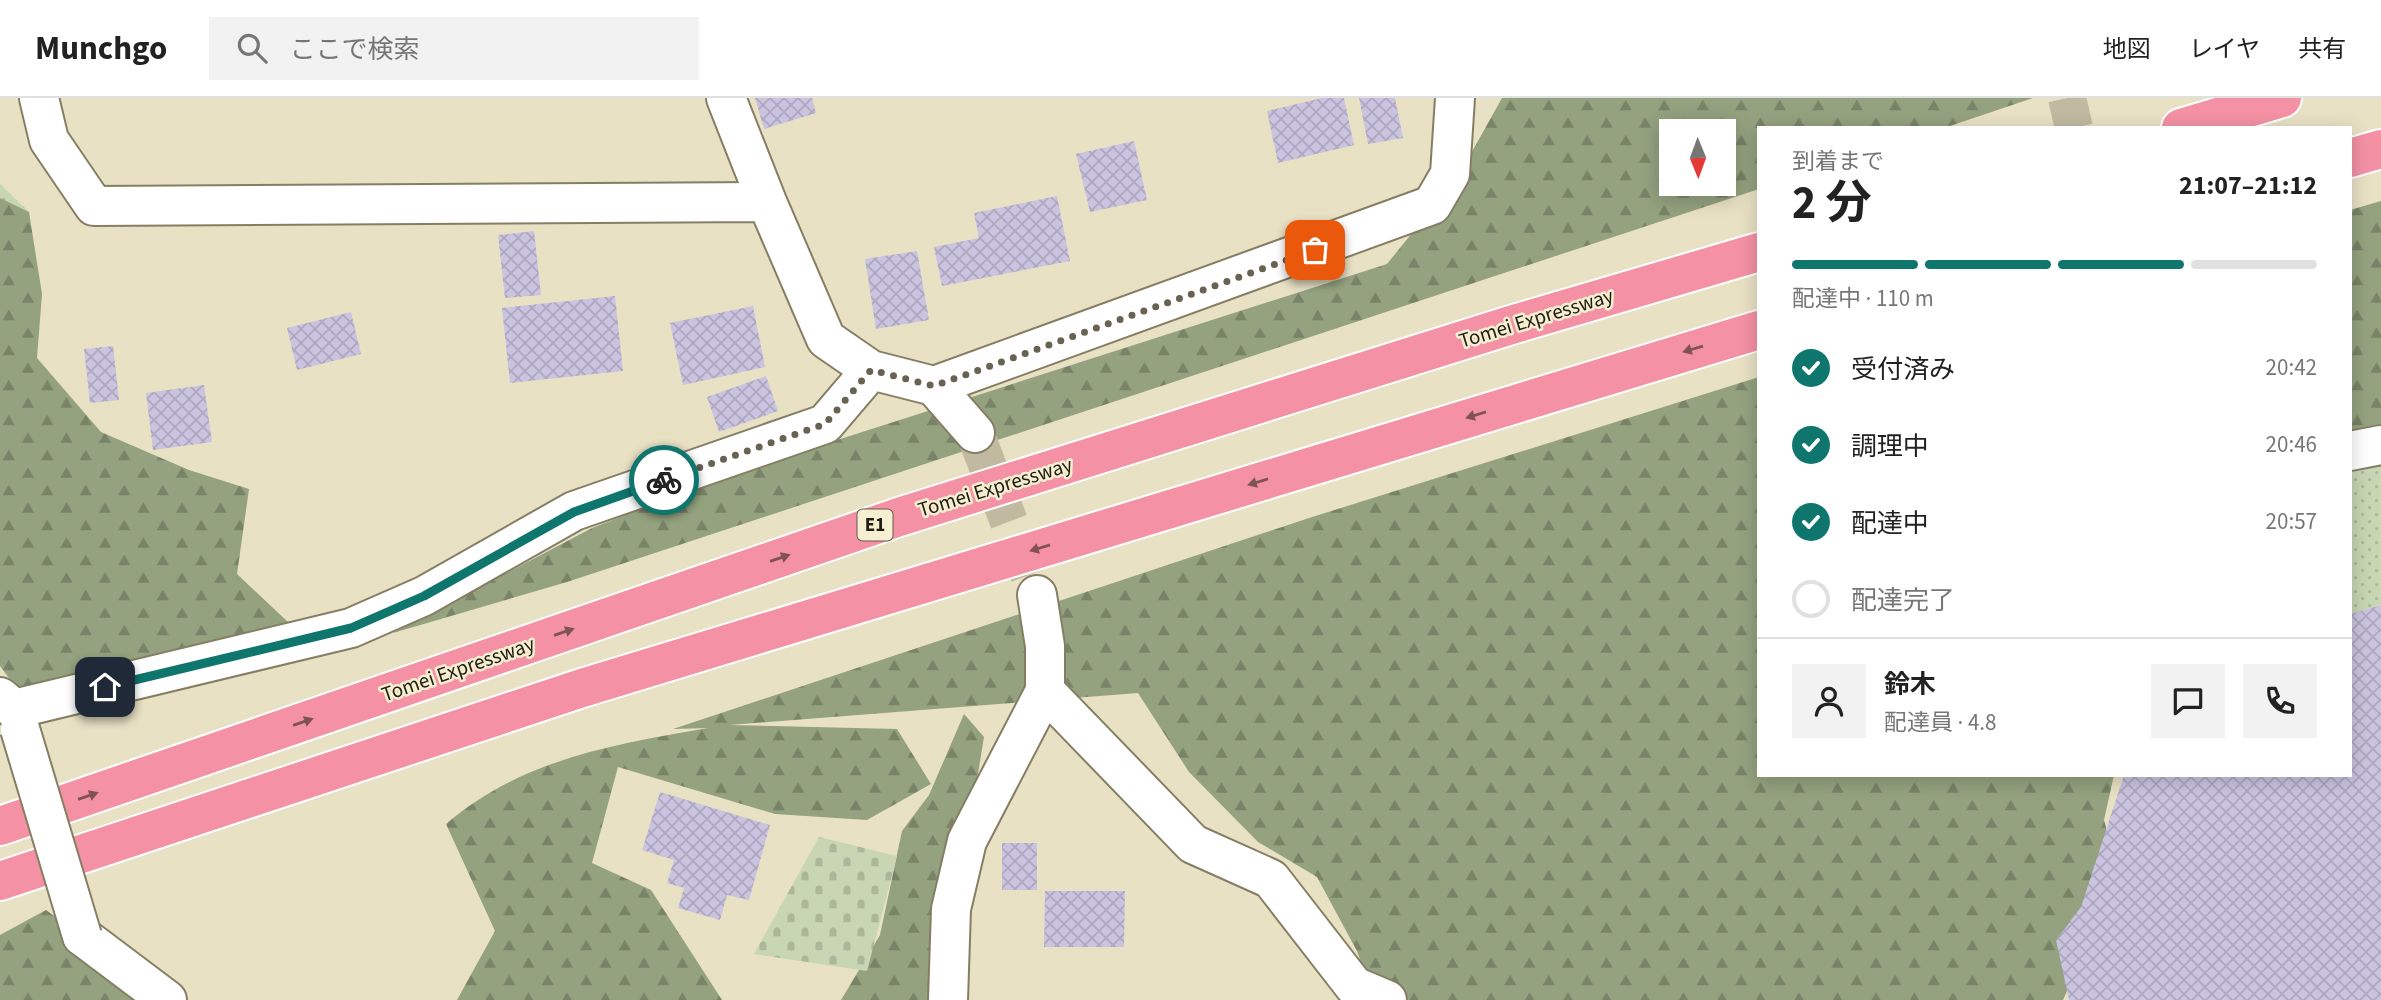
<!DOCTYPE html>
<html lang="ja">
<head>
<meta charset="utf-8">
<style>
  :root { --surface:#fff; --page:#f2f2f2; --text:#222; --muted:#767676; --line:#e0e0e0; --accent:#0f766e }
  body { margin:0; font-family:"Source Sans 3","Noto Sans JP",sans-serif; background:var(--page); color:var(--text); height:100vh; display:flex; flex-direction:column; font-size:26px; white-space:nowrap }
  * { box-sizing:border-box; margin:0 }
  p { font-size:23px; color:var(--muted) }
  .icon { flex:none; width:38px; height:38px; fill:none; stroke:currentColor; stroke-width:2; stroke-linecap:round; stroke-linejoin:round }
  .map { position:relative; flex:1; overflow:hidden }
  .panel { position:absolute; left:1757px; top:28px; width:595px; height:651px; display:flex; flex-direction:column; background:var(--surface); border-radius:0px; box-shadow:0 4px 18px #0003 }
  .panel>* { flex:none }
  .needle { width:46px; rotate:179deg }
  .buttons { position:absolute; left:1659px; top:21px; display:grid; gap:14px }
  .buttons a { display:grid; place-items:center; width:77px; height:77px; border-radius:0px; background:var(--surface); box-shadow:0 4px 18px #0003; font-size:35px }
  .pin { position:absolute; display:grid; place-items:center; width:60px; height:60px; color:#fff; margin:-30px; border-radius:14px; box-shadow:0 4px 10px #0006 }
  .courier { position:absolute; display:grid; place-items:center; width:70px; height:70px; margin:-35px; border:5px solid #0f766e; border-radius:50%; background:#fff; color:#222; box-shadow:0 2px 9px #0007 }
  .headline em { font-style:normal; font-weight:700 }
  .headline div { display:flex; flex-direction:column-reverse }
  .headline { display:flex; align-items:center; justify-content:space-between; height:119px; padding:0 35px }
  h1 { font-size:46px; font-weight:700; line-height:52px }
  .bar { display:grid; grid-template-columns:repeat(4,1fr); gap:10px 7px; align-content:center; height:84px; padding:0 35px }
  .bar i { height:9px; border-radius:5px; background:var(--line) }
  .bar .selected { background:var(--accent) }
  .bar p { grid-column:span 4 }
  .line { display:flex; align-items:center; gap:18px; padding:0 35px; border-top:2px solid var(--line) }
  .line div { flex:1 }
  .round { display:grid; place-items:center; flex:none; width:74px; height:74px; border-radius:0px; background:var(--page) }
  ol { padding:0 35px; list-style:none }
  li { display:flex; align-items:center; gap:21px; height:77px }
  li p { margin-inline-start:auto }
  li .icon { padding:7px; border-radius:50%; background:var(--accent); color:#fff; stroke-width:4 }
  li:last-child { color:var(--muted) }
  li i { width:38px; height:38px; border:4px solid var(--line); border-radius:50% }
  header { display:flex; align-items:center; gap:42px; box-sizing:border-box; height:98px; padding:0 35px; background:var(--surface); border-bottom:2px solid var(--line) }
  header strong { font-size:33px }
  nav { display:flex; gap:38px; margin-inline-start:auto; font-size:24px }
  .search { width:490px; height:63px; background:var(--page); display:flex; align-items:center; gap:18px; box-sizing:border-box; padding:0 24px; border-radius:0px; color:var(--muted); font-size:26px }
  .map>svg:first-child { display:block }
</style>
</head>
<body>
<header>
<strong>Munchgo</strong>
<div class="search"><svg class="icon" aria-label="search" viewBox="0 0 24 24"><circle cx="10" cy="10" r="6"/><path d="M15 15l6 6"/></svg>ここで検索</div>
<nav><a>地図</a><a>レイヤ</a><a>共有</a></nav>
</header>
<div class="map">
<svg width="2381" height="902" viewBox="0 0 2381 902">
  <defs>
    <pattern id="grass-dots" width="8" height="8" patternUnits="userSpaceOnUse" patternTransform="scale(1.75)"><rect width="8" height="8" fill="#c8d6b4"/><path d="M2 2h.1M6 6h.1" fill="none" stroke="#acb79a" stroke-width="1.8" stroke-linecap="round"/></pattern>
    <pattern id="forest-firs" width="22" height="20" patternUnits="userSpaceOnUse" patternTransform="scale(1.75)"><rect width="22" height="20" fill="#94a27f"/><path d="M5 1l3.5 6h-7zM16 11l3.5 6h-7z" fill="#788367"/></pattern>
    <pattern id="cemetery-stones" width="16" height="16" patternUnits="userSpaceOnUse" patternTransform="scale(1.75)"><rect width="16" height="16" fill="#c8d6b4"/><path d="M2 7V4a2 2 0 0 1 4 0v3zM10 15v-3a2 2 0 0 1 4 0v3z" fill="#acb79a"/></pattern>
    <pattern id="building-cross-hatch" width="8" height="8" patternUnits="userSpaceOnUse" patternTransform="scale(1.75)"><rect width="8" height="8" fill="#cac4e0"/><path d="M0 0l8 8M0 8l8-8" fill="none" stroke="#ada8bf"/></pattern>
  </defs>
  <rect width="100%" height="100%" fill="#e9e1c4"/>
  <path fill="url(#grass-dots)" d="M0,86L29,114L0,107Z
    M2381,343V506L2350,517V350Z"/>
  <path fill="url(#forest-firs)" fill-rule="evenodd" d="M1502,0H2033L1944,30H1759V91L567,484L393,535L592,430L728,377L1387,166L1459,77ZM1671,33H1724V86H1671Z
    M0,100L29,114L42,196L37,260L101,334L189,372L249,391L237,476L306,541L347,548L37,627L29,607L0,568Z
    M2381,103V326L2350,333V112Z
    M1759,279V677H2114L2104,722L2120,779L2063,902H1374L1357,853L1317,779L1258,744L1189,674L1138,595L729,627L897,631L931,686L867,722L775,716L618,669L592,765L651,792L722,902H457L495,833L446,726C520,662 614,646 708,630L673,631L1309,420Z
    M964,616L984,639L967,743L948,902H841L880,837L902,733L929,697Z
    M46,812L82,838L150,902H0V837Z"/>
  <path fill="url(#cemetery-stones)" d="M819,739L897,758L867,873L754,856Z"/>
  <path fill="url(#building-cross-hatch)" d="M755,0H812L816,15L764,31Z
    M1322,0H1344L1354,47L1278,65L1267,13Z
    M1359,0H1395L1403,40L1368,46Z
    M1134,43L1147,102L1090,114L1076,56Z
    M1057,98L1070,163L942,188L934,149L979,140L974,115Z
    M534,133L541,197L505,200L498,137Z
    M917,153L929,222L876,231L865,161Z
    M615,198L623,273L510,285L502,210Z
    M753,208L765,269L683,287L670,225Z
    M351,214L361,256L297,272L287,230Z
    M113,248L119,302L90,305L84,251Z
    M766,278L778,313L719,334L707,299Z
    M204,287L212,344L153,352L146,295Z
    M2381,507V902H2069L2056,842L2081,809L2124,677H2350V516Z
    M660,694L770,727L749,802L727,797L720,822L678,810L684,790L667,785L674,762L642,752Z
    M1002,745H1037V792H1002Z
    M1045,793H1125L1124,849H1044Z"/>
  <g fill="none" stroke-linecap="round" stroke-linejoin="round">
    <path stroke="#c1baa1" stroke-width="38" stroke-dasharray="38 19" stroke-linecap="butt" d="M2067,0L2074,30
      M975,335L1037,497"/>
    <g stroke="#867e64" stroke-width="42">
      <path id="minor" d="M39,0L49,42L94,108L767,104
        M726,0L767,104L826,241L871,272L934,288L975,335
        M934,288L1432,107L1450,76L1455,0
        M2350,353L2381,347
        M1045,593L1193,746L1271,781L1354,888L1387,902
        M0,599L14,611L351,530L424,498L574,413L825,326L871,272
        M82,838L167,902
        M948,902L951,811L967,743L1045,593V548L1037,497"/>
    </g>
    <g stroke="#fff" stroke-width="42">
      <path id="highway" d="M2181,30L2282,0
        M2350,60L2381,51
        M0,728L899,419L1511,227L1759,154
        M0,783L582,590L1759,232"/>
    </g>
    <use href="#minor" stroke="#fff" stroke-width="38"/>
    <use href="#highway" stroke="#f491a4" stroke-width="38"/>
    <g stroke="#867e64" stroke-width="42" stroke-linecap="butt">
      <path id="minor-bridge" d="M20,631L82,838"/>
    </g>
    <use href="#minor-bridge" stroke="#fff" stroke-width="38"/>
  </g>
  <defs><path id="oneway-solid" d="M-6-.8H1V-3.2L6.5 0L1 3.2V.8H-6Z" transform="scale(1.75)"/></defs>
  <g fill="#805255">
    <use href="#oneway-solid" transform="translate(1693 251) rotate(164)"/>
    <use href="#oneway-solid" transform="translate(1476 317) rotate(163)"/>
    <use href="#oneway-solid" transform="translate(1258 384) rotate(163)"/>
    <use href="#oneway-solid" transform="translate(1040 450) rotate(163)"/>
    <use href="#oneway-solid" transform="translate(780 460) rotate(-19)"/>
    <use href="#oneway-solid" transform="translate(564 534) rotate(-19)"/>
    <use href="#oneway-solid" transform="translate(303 624) rotate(-19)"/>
    <use href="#oneway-solid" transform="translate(88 698) rotate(-19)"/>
  </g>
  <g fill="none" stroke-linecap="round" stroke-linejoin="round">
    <path stroke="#676252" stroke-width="7" stroke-dasharray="0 12.6" d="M664,382L825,326L871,272L934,288L1315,152"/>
    <path stroke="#0f766e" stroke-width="9" d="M105,589L351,530L424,498L574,414L664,382"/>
  </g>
  <g text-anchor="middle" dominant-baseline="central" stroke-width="5" stroke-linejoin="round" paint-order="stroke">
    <rect fill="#f7efd1" stroke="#615d4d" stroke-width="2" x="857.5" y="411.5" width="35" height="31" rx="5"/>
    <g font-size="19" font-weight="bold" fill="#211e14">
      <text x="875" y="427">E1</text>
    </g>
    <g font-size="21" fill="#211e14" stroke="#f7efd1">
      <text transform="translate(1536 220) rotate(-17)">Tomei Expressway</text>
      <text transform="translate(995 389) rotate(-17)">Tomei Expressway</text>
      <text transform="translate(458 571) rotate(-19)">Tomei Expressway</text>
    </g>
  </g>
</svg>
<div class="buttons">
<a><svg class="needle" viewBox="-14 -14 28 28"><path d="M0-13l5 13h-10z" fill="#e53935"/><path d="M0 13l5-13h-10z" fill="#767676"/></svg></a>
</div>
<div class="pin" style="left:1315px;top:152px;background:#ea580c"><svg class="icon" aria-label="bag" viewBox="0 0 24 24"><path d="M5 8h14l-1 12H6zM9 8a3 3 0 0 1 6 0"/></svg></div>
<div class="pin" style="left:105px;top:589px;background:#1f2937"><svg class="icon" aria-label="home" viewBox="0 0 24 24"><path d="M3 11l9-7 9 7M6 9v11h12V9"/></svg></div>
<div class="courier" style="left:664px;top:382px"><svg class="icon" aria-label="bike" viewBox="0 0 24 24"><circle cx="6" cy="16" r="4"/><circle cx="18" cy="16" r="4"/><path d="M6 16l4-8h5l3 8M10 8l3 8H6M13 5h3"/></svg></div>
<section class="panel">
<div class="headline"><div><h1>2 分</h1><p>到着まで</p></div><em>21:07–21:12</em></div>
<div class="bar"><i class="selected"></i><i class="selected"></i><i class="selected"></i><i></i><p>配達中 · 110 m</p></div>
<ol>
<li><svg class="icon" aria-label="check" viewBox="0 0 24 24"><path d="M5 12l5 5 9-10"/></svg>受付済み<p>20:42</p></li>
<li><svg class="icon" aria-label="check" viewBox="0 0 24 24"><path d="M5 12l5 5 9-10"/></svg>調理中<p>20:46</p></li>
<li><svg class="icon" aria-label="check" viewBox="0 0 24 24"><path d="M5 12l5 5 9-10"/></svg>配達中<p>20:57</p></li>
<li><i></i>配達完了</li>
</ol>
<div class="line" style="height:126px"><a class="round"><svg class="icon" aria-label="person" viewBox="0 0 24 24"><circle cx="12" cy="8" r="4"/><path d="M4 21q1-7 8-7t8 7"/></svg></a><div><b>鈴木</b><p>配達員 · 4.8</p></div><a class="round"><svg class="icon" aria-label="chat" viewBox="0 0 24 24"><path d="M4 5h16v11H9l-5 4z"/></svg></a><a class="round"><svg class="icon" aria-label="phone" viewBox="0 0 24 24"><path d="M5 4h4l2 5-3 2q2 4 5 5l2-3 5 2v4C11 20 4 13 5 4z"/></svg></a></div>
</section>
</div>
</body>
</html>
